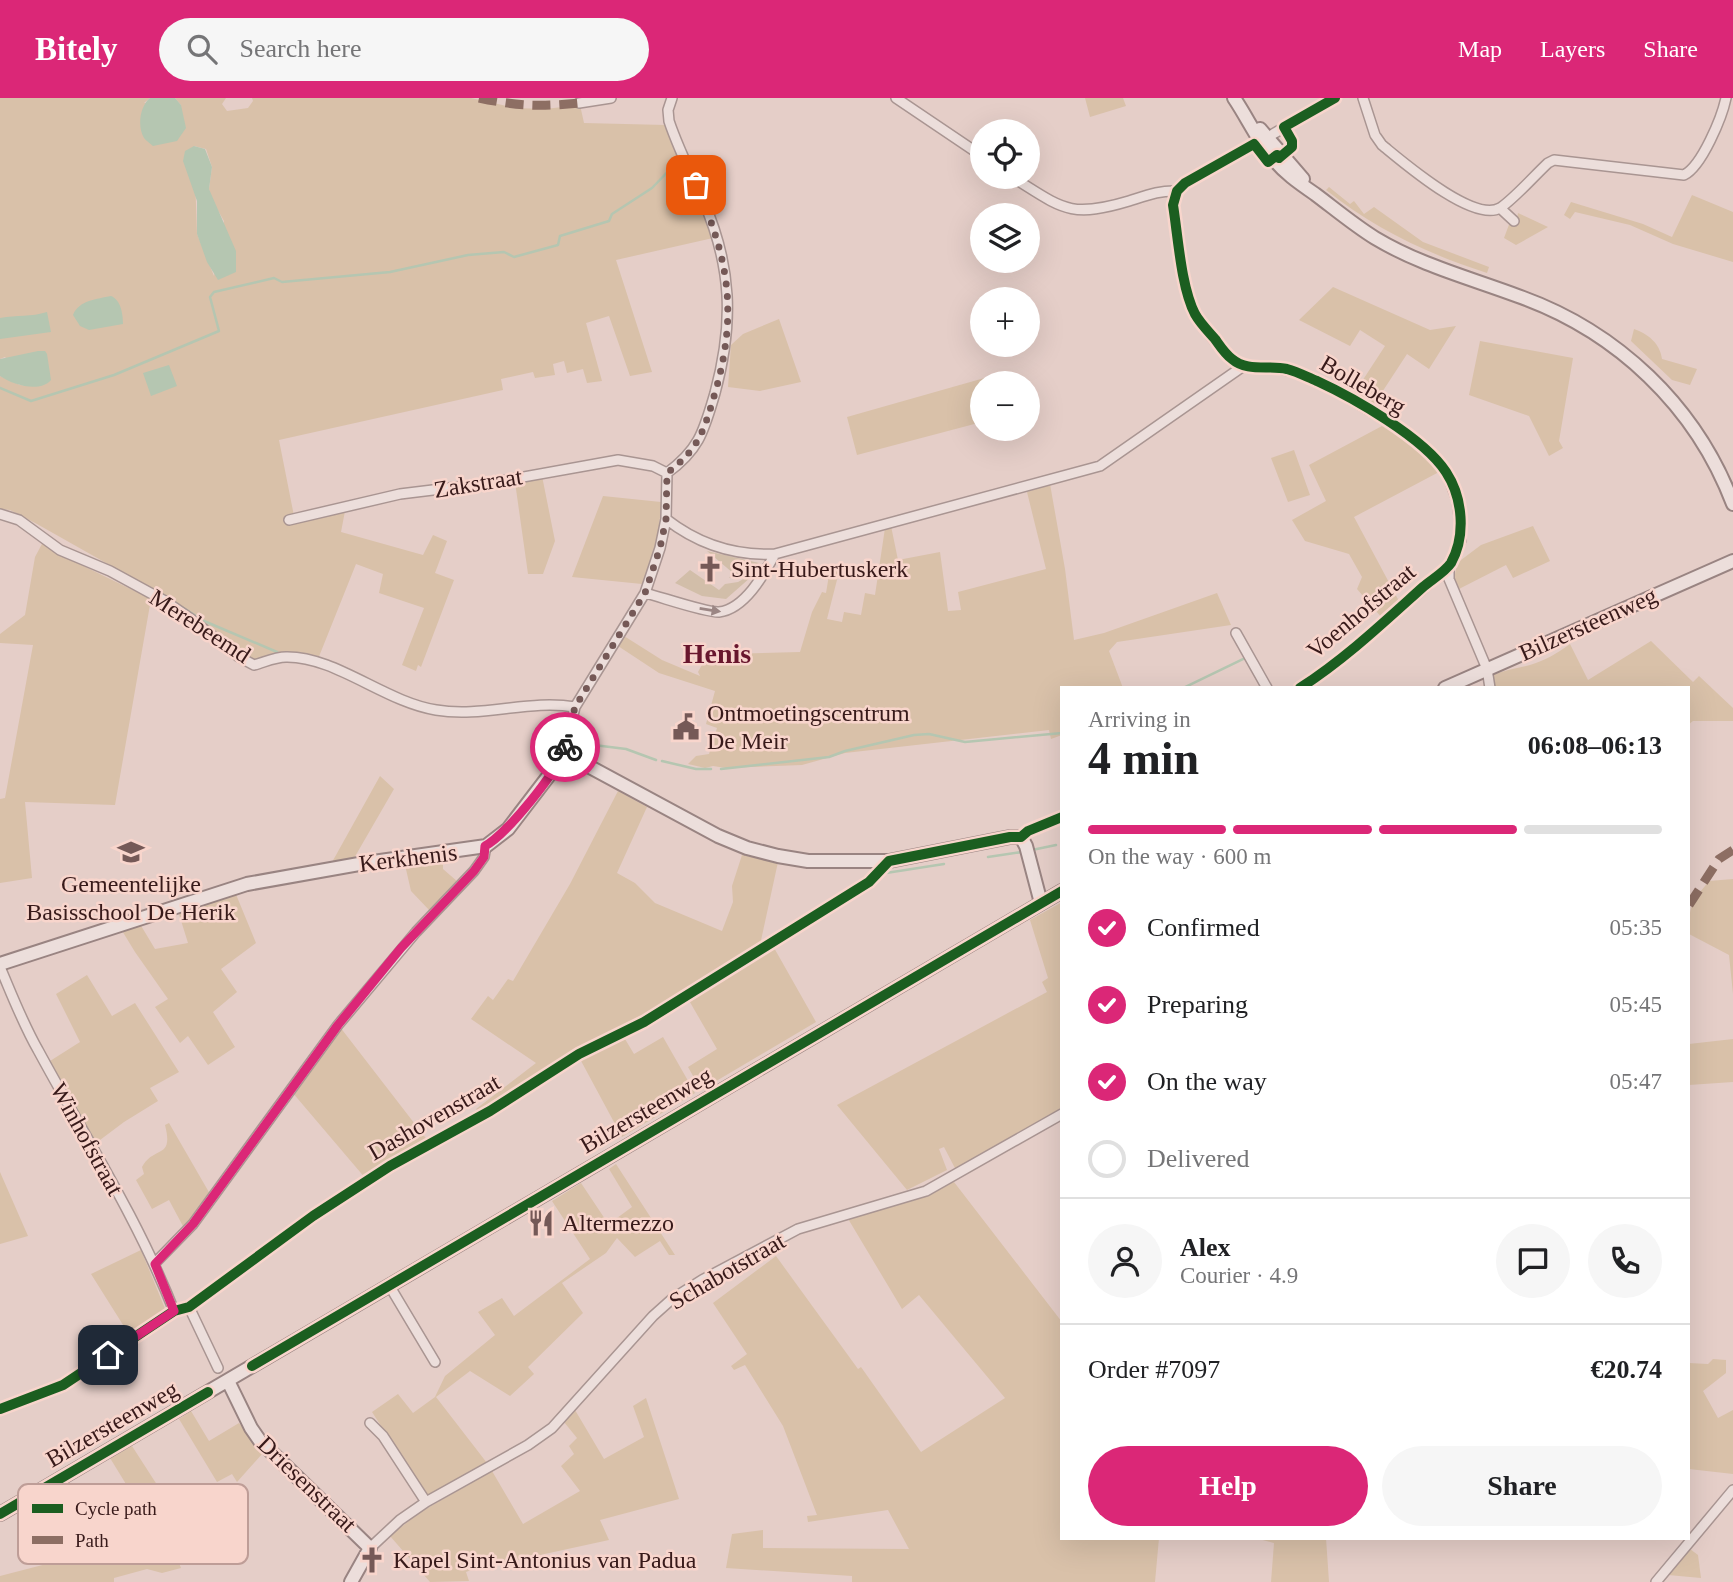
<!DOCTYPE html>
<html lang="en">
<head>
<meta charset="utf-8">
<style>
  :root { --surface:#fff; --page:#f6f6f6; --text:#202124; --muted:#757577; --line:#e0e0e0; --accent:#db2777 }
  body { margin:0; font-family:Georgia,serif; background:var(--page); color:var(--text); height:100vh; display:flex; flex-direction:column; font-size:26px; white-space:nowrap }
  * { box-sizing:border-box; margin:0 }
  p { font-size:23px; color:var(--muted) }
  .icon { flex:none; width:38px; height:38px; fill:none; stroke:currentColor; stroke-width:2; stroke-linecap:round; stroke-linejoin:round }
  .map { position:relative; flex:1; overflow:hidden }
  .panel { position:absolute; left:1060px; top:588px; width:630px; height:854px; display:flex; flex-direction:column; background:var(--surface); border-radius:0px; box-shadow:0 7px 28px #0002 }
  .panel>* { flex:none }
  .fabs { position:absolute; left:970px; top:21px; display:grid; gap:14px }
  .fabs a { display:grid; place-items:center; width:70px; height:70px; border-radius:50%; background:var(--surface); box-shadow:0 7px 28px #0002; font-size:35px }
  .pin { position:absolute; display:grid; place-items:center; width:60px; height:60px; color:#fff; margin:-30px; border-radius:14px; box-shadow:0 4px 10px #0006 }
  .courier { position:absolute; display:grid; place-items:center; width:70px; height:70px; margin:-35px; border:5px solid #db2777; border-radius:50%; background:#fff; color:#222; box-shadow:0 2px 9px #0007 }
  .summary em { font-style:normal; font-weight:800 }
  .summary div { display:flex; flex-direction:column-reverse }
  .summary { display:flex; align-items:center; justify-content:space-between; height:119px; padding:0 28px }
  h1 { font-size:46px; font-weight:800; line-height:52px }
  .bar { display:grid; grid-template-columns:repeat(4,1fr); gap:10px 7px; align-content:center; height:84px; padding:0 28px }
  .bar i { height:9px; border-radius:5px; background:var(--line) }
  .bar .selected { background:var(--accent) }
  .bar p { grid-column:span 4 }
  .line { display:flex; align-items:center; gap:18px; padding:0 28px; border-top:2px solid var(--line) }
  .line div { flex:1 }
  .round { display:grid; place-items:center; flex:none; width:74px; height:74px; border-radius:37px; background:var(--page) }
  ol { padding:0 28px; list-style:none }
  li { display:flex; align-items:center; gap:21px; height:77px }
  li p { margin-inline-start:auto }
  li .icon { padding:7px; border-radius:50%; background:var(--accent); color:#fff; stroke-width:4 }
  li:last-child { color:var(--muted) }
  li i { width:38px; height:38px; border:4px solid var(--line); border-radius:50% }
  .cta { display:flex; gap:14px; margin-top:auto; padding:14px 28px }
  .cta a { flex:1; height:80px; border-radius:42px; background:var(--accent); color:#fff; font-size:28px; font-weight:800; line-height:80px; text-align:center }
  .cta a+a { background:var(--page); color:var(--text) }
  header { display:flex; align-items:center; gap:42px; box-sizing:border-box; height:98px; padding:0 35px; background:var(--accent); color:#fff }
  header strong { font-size:33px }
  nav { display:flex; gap:38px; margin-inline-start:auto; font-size:24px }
  .search { width:490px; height:63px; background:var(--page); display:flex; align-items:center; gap:18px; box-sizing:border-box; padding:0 24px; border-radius:38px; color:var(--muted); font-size:26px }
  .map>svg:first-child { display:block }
</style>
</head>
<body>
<header>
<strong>Bitely</strong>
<div class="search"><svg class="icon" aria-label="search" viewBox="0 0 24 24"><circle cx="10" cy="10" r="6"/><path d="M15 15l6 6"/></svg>Search here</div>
<nav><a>Map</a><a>Layers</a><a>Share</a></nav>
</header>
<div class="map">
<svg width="1733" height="1484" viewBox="0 0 1733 1484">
  <rect width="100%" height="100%" fill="#e5cec8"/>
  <path fill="#d9c1a9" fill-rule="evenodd" d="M0,0H150L144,5L181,7L175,0H226L222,6L227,13L248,10L253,3L252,0H471L515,10L545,11L580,7L584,25L666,27L713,140L616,162L652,274L630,278L609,218L586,225L602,283L587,285L583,271L567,275L564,263L553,266L555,277L535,280L533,274L501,281L503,292L279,342L295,423L345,413L341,434L423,457L433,437L447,443L435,475L454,482L421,569L418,567L416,573L402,567L424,510L379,495L383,476L356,466L318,561L277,556L256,562L244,556L168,500L37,426L10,412L0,411V278L20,287L32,288L5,259L0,261ZM194,48L206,51L212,69L209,91L212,102L224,123L214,178L197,136Z
    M1085,0H1123L1126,8L1090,19Z
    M1329,89L1350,106L1354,103L1364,116L1374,109L1423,144L1489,169L1487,175C1428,156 1375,131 1326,92Z
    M1692,97L1733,114V164L1673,146L1630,127L1575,114L1570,121L1564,117L1571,104L1643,126L1672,139Z
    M1518,115L1548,129L1516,147L1504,140L1510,124L1517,121Z
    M1333,189L1430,232L1456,228L1429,271L1407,256L1373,308L1353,297L1385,248L1360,232L1350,248L1299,222Z
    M779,221L801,284L760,293L728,289L731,247L743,236Z
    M1634,231C1648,236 1660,245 1662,261L1697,271L1690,287L1672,282L1631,243Z
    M1480,243L1573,260L1559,343L1563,350L1549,358L1529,318L1469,297Z
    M1002,275L1005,285H982V324L857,357L847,319Z
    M1382,328L1410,345L1439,374L1354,419L1400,505L1382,520L1357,491L1362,479L1349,456L1305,443L1292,422L1326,403L1309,367Z
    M1294,352L1310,397L1288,404L1271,360Z
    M542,378L555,443L543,476H528L515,384Z
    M1050,386L1065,471L1074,542L1104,535L1217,495L1231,527L1117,544L1109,553L1123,590H1062V637L1051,641L1049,632L845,655L802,667L726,670L713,668L705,670L688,666L696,658L709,656L717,630L706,626L715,593L659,575L618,548L624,538L662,562L700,578L698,574L711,550L725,556L800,554L812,514L822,494L826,495L830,471L839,474L827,521L842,524L844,514L861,517L865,495L875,497L885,430L891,428L898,462L940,454L948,513L961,512L958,494L1046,471L1027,394Z
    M603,398L661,404C660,434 654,459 642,486L572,479Z
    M1533,428L1550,463L1513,480L1506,467L1457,492L1454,482L1457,465L1481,447Z
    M43,444L59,456L151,501L115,707L25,704L32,780L0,785V701L5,700L33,547L0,545V536L25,517L35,459Z
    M1651,543L1693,584L1699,578L1733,610V623H1693L1689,626V590H1492L1491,578C1504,572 1516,571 1530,567C1544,563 1558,555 1570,546L1588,582Z
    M380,678L394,691L353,762L331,766Z
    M618,693L647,709L617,775L635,785L655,805L722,833L733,804L732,788L742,757L778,764L760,847L481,1016L476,1011L536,965L471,921L488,898L493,902L508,881L513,883L570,786Z
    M443,762V771L458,784L430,813L411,793L405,767Z
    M1733,781V896L1729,857L1689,836C1689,807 1691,805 1709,783Z
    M235,794L256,845L221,871L237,894L213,914L235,949L208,967L188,938L180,945L155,909L168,901L135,854L121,831L140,826L155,851L188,845L178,813Z
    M1062,804V1012L957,1074L944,1049L939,1051L947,1072L907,1092L837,1007L1047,894L1042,884L1048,880L1030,822Z
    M773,848L816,924L701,992L688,969L717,951L687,899Z
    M87,877L112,918L135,905L179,974L150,990L158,1003L124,1024L96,1045L50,963L80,944L56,896Z
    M340,929L428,1043L366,1081L292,994Z
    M622,936L634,956L663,939L695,995L622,1039L580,961Z
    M1733,941V984L1689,987V946Z
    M169,1025L210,1096L184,1130L169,1102L152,1111L136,1082L144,1076L142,1069C154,1047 174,1062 165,1027Z
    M616,1066L675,1157H669L660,1143L635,1159L617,1140L606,1155L562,1185L583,1215L528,1269L534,1276L510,1298L470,1273L436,1299L487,1365L432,1397L425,1396L372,1314L398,1296L413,1315L435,1299L445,1278L495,1237L478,1214L502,1200L514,1218L590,1161L552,1103L581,1085L615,1136L623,1130L617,1120L632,1109L609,1071Z
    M0,1074L28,1138L0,1146Z
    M954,1084L1062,1224V1440H1159L1155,1484H852V1478L726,1470L732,1436L763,1432V1450L909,1451L888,1412L808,1424L807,1418L817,1417L783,1328L745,1267L734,1272L731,1268L747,1256L713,1205L776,1158L858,1271L861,1269L921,1354L1005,1300L919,1197L902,1211L847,1119L926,1096Z
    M141,1152L166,1213L130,1238L91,1176Z
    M1713,1261L1726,1262V1275L1703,1293L1718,1320L1733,1312V1376L1689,1371V1265L1708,1266Z
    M646,1300L679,1401L600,1422L609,1442L471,1472L466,1474L469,1483L430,1484L390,1438L419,1415L492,1373L523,1426L580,1393L561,1368L574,1356L569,1348L577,1340L564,1324L575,1312L604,1361L644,1339L633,1308Z
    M191,1313L209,1343L239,1325L263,1355L237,1384L232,1376L217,1384L179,1321Z
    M132,1348L172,1410L160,1417L181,1470L162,1475L147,1471L114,1480V1484H0V1478L85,1456L81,1442L137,1404L110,1360Z
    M1255,1440H1326L1329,1484H1271L1274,1445Z
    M1690,1451L1698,1457L1701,1480L1668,1477Z"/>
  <path fill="#d2bea9" d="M707,453L759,465L746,476L729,480L733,475Z
    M690,472L719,492L725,486L738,484L749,478L751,479L726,501L702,498L675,485Z"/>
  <path fill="#b5c6b1" d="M150,0H175L181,7L186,30L177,43L153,48C150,45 146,43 144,40C137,28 140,8 150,0Z
    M194,48L205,51L212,69L209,91L236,153V174L218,182L207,164L197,136V103L183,63L185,53Z
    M111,198C121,202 123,216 123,226L89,232L80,228L73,217C79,202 97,201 111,198Z
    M47,214L51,234L0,241V220C17,217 31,219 47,214Z
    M38,253H45L47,256L51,282C40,295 13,287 0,278V261Z
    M169,267L177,288L151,298L143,275Z"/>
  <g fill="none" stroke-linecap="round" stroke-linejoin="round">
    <path stroke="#b5c6b1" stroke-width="2.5" d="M0,290L31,303L114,277L219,233L210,199L214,194L274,180L282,184L390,174L468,157L504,154L514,159L558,147L560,138L609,123L612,116L652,90L679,62
      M182,509L204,523L277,554
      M1183,590L1247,559
      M574,650L584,637L590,639L594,647L626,651L656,662
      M662,663L696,671H711
      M721,671L829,659L845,653L914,637L929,636L965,644L1062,635
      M1032,752L1056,747
      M988,759L1022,754
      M886,775L944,766"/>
    <g stroke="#a99592" stroke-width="12">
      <path id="street" d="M896,0L982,58
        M1363,0L1375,37L1382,47C1403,64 1473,125 1500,110C1513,102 1535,77 1548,65L1554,62L1684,77C1702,68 1722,19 1726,0
        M579,5L611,0
        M1273,36L1335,0
        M1012,79C1062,110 1069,121 1129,103C1145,98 1160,92 1177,93
        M1500,110L1514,123
        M1242,269C1222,255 1196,223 1188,200C1180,174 1177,135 1173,107L1177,93L1185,85L1245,51
        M667,375C700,351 704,332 715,295C734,225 732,168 703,102C691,76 678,50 669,23L668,12L672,0
        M0,416L19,422L60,452L110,473L165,503L191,521L239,559L254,567C265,564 275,559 286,559C335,558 385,604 436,612C483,620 529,601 575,609
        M666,421C698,446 734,458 775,456L1100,368L1242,269H1271L1300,275L1330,289L1374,315L1412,340L1430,356L1447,375L1457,402L1461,432V442L1449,468V481L1487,571L1490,590
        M289,422L400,396L490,385L618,362L653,368L667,375
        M645,495C661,499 707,515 719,514C745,511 764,476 775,456
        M1236,535L1267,590
        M1300,590L1327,572L1368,539L1449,468
        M564,655L575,609L645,495L660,450L666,421L667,375
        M1021,739L1028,733L1062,719
        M0,869C12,897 23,926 38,952C85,1039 138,1121 174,1213
        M155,1165L193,1126L338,927L416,834L474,773L484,759L486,748
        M389,1187L435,1264
        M189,1209L218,1270
        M0,1311L63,1287L174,1213L189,1209L313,1118L390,1068L490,1013L579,956L644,924L869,784L889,763
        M370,1325L383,1338L426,1404
        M370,1450L400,1422L426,1404L528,1347L552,1330L653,1218L672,1201L702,1182L798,1131L926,1093L1062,1016
        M1656,1484L1733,1392"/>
    </g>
    <g stroke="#998482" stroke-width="16">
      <path id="secondary" d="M1234,0C1247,19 1256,40 1271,58C1283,74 1299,85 1315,96C1335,111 1354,127 1375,140C1420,167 1470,180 1518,198C1617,233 1696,308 1733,406
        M1260,31L1303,81
        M1445,590L1733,463
        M0,866L247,786L359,766L486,748L508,731L557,667L564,655L718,738L747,750L778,758L808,763H889L1010,739H1021L1026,748L1041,805
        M228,1283L251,1330L260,1343L370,1450L351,1484
        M0,1416L1062,793"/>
    </g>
    <use href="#street" stroke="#ecdedb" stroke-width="9"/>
    <use href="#secondary" stroke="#ecdedb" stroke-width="12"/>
    <path stroke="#8d6e63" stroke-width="9" stroke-dasharray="18 9" stroke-linecap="butt" d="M479,0C517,8 540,9 579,5
      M1689,807L1719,761L1733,752"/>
    <g stroke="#f8d5cc" stroke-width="15">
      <path id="cycleway" d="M1300,590C1345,561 1383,525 1423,489C1431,482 1445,474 1451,465C1466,438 1463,400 1446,374C1424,340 1354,300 1317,283C1307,279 1298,274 1287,271C1268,267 1247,274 1232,261C1225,256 1220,248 1215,241C1208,233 1200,225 1195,216C1181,189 1178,138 1173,107L1177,93L1185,85L1254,46L1268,64L1277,57L1279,60L1292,49V43L1284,29L1335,0
        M252,1268L1062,793
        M0,1311L63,1287L174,1213L189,1209L313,1118L390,1068L490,1013L579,956L644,924L869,784L889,763L1010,739H1021L1028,733L1062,719
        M0,1416L208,1294"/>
    </g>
    <use href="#cycleway" stroke="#1b5e20" stroke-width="10"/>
  </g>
  <defs><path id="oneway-solid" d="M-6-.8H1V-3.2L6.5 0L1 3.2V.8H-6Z" transform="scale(1.75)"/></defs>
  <use fill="#9b8684" href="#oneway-solid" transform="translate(710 512) rotate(9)"/>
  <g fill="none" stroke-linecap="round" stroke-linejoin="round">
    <path stroke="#755957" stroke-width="7" stroke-dasharray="0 12.6" d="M565,649L575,609L645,495L660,450L666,421L667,375C700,350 704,332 715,295C738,215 729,161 696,87"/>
    <path stroke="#db2777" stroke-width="9" d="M108,1257L174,1213L155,1166L193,1126L338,927L401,850L474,773L484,759L485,748C506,737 560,671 565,649"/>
  </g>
  <defs>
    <g id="church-bare" transform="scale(2.1)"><path d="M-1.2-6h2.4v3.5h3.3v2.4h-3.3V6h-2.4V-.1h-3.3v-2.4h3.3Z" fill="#755957" stroke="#f8d5cc" stroke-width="2.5" paint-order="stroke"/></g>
    <g id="civic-bare" transform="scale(2.1)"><path d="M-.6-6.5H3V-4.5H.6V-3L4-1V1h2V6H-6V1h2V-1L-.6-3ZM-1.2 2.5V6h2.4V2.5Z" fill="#755957" stroke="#f8d5cc" stroke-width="2.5" paint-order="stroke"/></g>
    <g id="school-bare" transform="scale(2.1)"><path d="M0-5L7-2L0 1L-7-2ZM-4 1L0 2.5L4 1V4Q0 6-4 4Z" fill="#755957" stroke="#f8d5cc" stroke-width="2.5" paint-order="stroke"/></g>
    <g id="restaurant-bare" transform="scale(2.1)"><path d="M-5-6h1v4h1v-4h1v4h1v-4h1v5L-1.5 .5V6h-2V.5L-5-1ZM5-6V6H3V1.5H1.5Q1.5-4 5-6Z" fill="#755957" stroke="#f8d5cc" stroke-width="2.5" paint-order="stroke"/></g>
  </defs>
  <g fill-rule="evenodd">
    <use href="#church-bare" x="710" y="471"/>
    <use href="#civic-bare" x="686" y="629"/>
    <use href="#school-bare" x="131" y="754"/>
    <use href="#restaurant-bare" x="541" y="1125"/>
    <use href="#church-bare" x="372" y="1462"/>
  </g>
  <g text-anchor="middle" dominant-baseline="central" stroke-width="5" stroke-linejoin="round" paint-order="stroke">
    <g font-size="24" fill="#381a1a" stroke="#f8d5cc">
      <text transform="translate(1363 287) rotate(30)">Bolleberg</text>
      <text transform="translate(478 385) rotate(-9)">Zakstraat</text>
      <text transform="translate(1361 513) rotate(-40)">Voenhofstraat</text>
      <text transform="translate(1588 526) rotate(-24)">Bilzersteenweg</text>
      <text transform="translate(200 528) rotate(33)">Merebeemd</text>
      <text transform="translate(408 760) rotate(-7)">Kerkhenis</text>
      <text transform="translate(646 1012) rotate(-30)">Bilzersteenweg</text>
      <text transform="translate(434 1019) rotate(-30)">Dashovenstraat</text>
      <text transform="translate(87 1041) rotate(61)">Winhofstraat</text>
      <text transform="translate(727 1173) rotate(-30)">Schabotstraat</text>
      <text transform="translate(112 1326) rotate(-30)">Bilzersteenweg</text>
      <text transform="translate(307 1386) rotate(44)">Driesenstraat</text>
    </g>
    <g font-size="24" fill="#381a1a" stroke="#f8d5cc" text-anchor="start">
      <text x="731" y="471">Sint-Hubertuskerk</text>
      <text x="707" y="615">Ontmoetingscentrum<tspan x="707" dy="28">De Meir</tspan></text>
      <text x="131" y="786" text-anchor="middle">Gemeentelijke<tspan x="131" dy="28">Basisschool De Herik</tspan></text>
      <text x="562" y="1125">Altermezzo</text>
      <text x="393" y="1462">Kapel Sint-Antonius van Padua</text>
    </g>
    <g font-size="28" font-weight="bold" fill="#68162d" stroke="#f8d5cc">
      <text x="717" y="555">Henis</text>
    </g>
  </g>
  <rect x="18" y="1386" width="230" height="80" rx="10" fill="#f8d5cc" stroke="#be9d97" stroke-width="2"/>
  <rect x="32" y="1406" width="31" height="9" fill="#1b5e20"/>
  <rect x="32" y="1438" width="31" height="8" fill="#8d6e63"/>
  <g font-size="19" fill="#381a1a">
    <text x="75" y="1417">Cycle path</text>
    <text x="75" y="1449">Path</text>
  </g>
</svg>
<div class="fabs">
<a><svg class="icon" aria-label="locate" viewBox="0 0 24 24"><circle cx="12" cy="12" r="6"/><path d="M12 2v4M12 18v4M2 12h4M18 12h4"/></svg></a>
<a><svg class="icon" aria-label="layers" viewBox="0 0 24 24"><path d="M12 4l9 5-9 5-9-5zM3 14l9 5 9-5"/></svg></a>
<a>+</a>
<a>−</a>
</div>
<div class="pin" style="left:696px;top:87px;background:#ea580c"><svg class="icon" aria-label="bag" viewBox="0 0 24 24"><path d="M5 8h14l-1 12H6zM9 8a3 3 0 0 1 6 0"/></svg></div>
<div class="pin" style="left:108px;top:1257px;background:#1f2937"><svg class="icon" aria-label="home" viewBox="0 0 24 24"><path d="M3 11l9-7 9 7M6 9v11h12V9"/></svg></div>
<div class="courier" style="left:565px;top:649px"><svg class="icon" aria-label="bike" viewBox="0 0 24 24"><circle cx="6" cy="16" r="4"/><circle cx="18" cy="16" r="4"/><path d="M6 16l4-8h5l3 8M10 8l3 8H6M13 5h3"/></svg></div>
<section class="panel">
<div class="summary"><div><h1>4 min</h1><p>Arriving in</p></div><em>06:08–06:13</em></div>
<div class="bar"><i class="selected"></i><i class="selected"></i><i class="selected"></i><i></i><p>On the way · 600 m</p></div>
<ol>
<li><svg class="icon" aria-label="check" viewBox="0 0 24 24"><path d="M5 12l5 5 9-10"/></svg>Confirmed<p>05:35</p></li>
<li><svg class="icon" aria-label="check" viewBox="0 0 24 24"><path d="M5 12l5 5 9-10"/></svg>Preparing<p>05:45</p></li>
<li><svg class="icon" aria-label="check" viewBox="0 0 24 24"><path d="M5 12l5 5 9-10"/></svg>On the way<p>05:47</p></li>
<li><i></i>Delivered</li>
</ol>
<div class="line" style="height:126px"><a class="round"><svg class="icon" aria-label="person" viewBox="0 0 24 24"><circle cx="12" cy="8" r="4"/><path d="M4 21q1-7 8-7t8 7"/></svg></a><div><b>Alex</b><p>Courier · 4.9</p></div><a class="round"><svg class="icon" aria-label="chat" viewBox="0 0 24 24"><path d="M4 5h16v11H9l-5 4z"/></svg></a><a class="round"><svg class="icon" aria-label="phone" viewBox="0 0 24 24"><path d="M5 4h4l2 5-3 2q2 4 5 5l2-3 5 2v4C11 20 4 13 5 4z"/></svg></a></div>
<div class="line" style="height:91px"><div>Order #7097</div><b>€20.74</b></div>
<div class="cta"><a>Help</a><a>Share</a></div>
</section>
</div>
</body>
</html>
